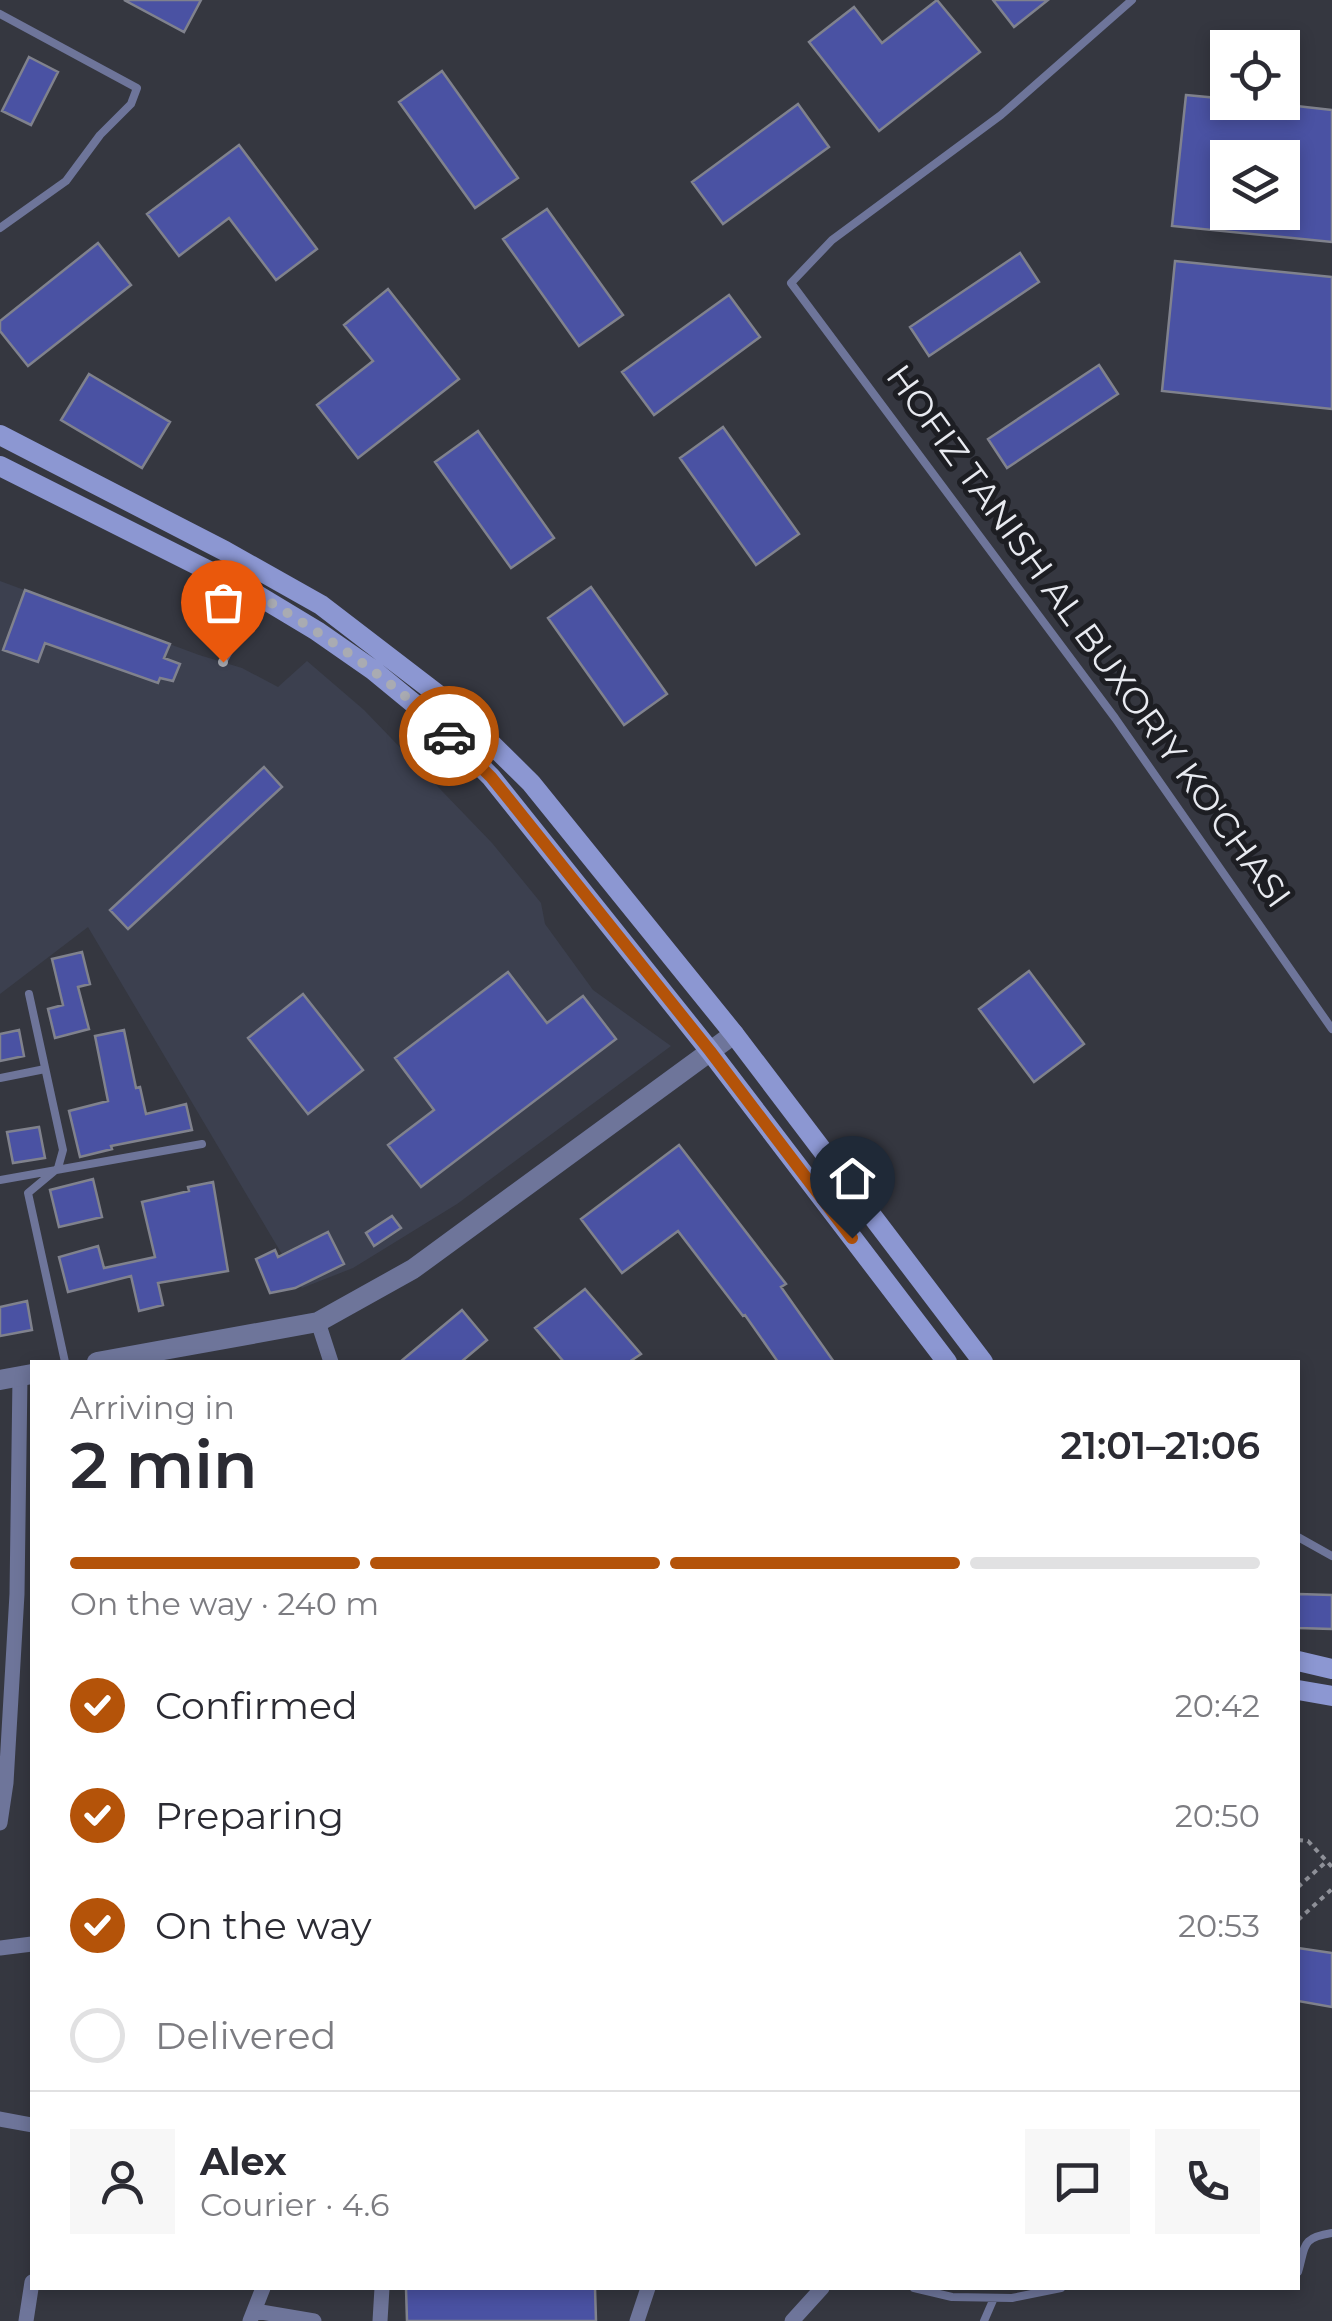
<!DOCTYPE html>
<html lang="en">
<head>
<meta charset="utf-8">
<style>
  :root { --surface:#fff; --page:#f7f7f7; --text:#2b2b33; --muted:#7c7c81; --line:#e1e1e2; --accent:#b45309 }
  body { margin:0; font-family:Montserrat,sans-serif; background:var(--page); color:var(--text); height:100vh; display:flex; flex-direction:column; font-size:38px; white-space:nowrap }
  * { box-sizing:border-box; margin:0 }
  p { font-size:32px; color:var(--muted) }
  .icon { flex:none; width:55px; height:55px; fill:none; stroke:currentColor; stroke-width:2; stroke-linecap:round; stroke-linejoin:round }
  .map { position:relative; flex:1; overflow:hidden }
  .details { position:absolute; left:30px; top:1360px; width:1270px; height:930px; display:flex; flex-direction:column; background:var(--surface); border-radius:0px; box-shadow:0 5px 15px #0003 }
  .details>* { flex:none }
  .tools { position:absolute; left:1210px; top:30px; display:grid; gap:20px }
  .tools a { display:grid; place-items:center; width:90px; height:90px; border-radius:0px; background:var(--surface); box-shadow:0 5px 15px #0003; font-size:50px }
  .pin { position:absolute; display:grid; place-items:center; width:85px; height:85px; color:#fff; margin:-102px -42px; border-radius:50% 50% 50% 0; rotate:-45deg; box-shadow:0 0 10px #0007 }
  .pin .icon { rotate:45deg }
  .courier { position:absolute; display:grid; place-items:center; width:100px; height:100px; margin:-50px; border:8px solid #b45309; border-radius:50%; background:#fff; color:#222; box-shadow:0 2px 12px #0007 }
  .overview em { font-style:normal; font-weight:600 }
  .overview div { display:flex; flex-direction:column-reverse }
  .overview { display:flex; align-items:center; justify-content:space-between; height:170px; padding:0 40px }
  h1 { font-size:65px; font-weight:600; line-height:75px }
  .bar { display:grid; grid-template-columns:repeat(4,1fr); gap:15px 10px; align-content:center; height:120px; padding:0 40px }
  .bar i { height:12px; border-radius:8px; background:var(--line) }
  .bar .active { background:var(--accent) }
  .bar p { grid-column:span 4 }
  .line { display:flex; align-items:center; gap:25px; padding:0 40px; border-top:2px solid var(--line) }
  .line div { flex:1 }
  .round { display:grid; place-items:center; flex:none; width:105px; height:105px; border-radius:0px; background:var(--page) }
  ol { padding:0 40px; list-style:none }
  li { display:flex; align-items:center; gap:30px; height:110px }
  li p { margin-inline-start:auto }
  li .icon { padding:10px; border-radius:50%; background:var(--accent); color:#fff; stroke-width:4 }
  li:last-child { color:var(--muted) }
  li i { width:55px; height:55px; border:5px solid var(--line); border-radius:50% }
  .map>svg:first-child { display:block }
</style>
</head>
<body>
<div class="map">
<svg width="1332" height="2321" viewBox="0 0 1332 2321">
  <rect width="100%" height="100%" fill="#353740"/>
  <path fill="#3c404f" d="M0,581L199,655L242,668L278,687L307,661L364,710L492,843L541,903L545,924L593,990L671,1046L457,1204L353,1268L302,1288L88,927L0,994Z"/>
  <path fill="#4a52a3" stroke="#80828d" stroke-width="2.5" fill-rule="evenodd" d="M124,0H201L184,32Z
    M937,0L980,52L879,131L809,42L854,7L882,43Z
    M993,0H1048L1014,27Z
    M29,57L58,72L31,125L2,111Z
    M442,71L518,178L475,208L399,102Z
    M1186,95L1228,99V102H1260L1332,110V242L1172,226ZM1228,158H1282V212H1228Z
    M798,104L829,147L723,224L692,182Z
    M239,145L317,249L276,280L229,218L179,256L147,214Z
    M547,209L623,315L579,346L503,239Z
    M98,243L131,285L28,366L0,331V321Z
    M1020,253L1039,282L929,356L910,327Z
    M1175,261L1332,277V409L1162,391Z
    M388,289L459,379L358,458L317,405L373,361L344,325Z
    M729,295L760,337L654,415L622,372Z
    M1099,365L1118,394L1007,468L988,439Z
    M89,374L170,422L142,468L61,420Z
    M723,427L799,534L756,565L680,458Z
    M478,431L554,538L511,568L435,462Z
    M591,587L667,694L624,725L548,618Z
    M25,590L170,644L164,658L180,664L173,681L160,678L158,683L45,643L38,662L3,650Z
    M264,767L282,787L128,929L110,910Z
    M82,952L90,984L78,987L89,1029L55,1038L48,1009L63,1005L52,959Z
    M1029,971L1084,1044L1034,1082L979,1009Z
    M508,972L547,1023L583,996L616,1039L421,1187L388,1145L434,1110L395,1058Z
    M303,994L363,1070L308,1114L248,1038Z
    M19,1030L24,1056L0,1061V1034Z
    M124,1030L136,1088L140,1087L146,1114L186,1104L192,1130L111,1146L112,1149L80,1157L69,1111L108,1101L95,1036Z
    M39,1127L45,1158L13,1163L7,1132Z
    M679,1145L786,1284L781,1287L834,1362H778L745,1315L743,1316L678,1231L622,1273L581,1219Z
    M93,1179L102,1217L59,1227L50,1190Z
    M213,1182L228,1271L158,1283L163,1305L139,1311L131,1276L68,1292L59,1257L98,1246L104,1268L155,1257L142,1202L189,1191L188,1187Z
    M392,1216L401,1228L374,1246L366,1233Z
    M328,1232L344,1264L295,1288L270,1293L256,1259L275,1250L278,1257Z
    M585,1289L641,1354L629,1362H564L535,1328Z
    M27,1301L32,1330L0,1336V1307Z
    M462,1310L487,1340L461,1362H400Z
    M1298,1594L1332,1595V1629L1298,1628Z
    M1298,1948L1332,1953V2007L1298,2001Z
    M406,2288H595L596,2321H407Z"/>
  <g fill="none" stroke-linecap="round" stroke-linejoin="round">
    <path stroke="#8f9199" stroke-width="4" stroke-dasharray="5 5" stroke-linecap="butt" d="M1298,1840L1308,1841L1332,1867
      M1298,1887L1327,1861
      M1298,1920L1332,1889"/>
    <path stroke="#6e759a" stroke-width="8" d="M1132,0L1001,115L832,240L791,283L1115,718L1332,1029
      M0,14L137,88L131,104L100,135L66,181L0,228
      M223,662L257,600
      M29,994L63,1150L58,1168L28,1193L65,1362
      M0,1078L45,1069
      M0,1180L202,1144
      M1298,1537L1332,1556
      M1298,2272C1306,2246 1300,2238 1332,2233
      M914,2288L952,2297L1012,2298L1061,2288
      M984,2321L994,2298"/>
    <path stroke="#6e759a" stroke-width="15" d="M318,1322L331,1362
      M0,1823L6,1783L17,1594L20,1377
      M0,1948L32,1944
      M0,2119L32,2125
      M255,2311L314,2321
      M26,2321L32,2282
      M250,2321L263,2288
      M380,2321L382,2288
      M637,2321L648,2288
      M792,2321L822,2288"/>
    <path stroke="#6e759a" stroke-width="20" d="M97,1362L318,1322L413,1269L734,1034
      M0,1380L32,1374"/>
    <path stroke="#8c97d2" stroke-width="20" d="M0,435L225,551L321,605L454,707L531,783L734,1034L983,1362
      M0,466L259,596L317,631L373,670L435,721L491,777L710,1051L947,1362
      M1298,1661L1332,1669
      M1298,1690L1332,1696"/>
  </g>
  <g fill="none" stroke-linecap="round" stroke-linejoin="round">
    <path stroke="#a9abb2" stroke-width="10" stroke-dasharray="0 18" d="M223,662L260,596C327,637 393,680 449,736"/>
    <path stroke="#b45309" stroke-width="12" d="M449,736L491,777L516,808L710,1051L852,1238"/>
  </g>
  <g text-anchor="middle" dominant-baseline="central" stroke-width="10" stroke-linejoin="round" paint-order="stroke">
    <g font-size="35" fill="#e8eaf0" stroke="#1d1e23">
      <text transform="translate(1089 636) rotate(54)">HOFIZ TANISH AL BUXORIY KO'CHASI</text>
    </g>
  </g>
</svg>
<div class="tools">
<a><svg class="icon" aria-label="locate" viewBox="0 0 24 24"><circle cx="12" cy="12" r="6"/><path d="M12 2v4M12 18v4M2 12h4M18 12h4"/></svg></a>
<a><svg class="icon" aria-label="layers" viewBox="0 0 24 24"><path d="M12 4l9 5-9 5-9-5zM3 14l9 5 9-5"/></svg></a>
</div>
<div class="pin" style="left:223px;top:662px;background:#ea580c"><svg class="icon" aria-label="bag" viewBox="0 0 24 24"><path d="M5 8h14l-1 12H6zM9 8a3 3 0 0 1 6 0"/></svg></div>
<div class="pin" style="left:852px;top:1238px;background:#1f2937"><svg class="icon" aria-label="home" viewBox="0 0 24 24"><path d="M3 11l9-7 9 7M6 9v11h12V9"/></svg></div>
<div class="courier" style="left:449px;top:736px"><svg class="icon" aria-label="car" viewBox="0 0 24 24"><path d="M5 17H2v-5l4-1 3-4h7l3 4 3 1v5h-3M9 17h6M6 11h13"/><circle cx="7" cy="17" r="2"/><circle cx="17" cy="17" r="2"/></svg></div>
<section class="details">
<div class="overview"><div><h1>2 min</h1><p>Arriving in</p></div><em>21:01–21:06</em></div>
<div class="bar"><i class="active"></i><i class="active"></i><i class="active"></i><i></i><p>On the way · 240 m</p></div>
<ol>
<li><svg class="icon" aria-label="check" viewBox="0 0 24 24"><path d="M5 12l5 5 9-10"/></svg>Confirmed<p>20:42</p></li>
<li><svg class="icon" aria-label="check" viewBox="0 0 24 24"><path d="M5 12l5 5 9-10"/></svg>Preparing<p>20:50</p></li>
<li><svg class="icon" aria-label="check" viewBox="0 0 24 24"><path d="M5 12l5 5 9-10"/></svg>On the way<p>20:53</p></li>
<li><i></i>Delivered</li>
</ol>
<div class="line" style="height:180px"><a class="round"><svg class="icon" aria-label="person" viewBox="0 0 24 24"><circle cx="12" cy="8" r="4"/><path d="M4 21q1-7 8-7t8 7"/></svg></a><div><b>Alex</b><p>Courier · 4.6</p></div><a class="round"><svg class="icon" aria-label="chat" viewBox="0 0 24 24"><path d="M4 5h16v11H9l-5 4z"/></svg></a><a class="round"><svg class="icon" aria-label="phone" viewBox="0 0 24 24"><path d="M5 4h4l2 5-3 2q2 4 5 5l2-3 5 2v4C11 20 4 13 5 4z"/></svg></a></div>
</section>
</div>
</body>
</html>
